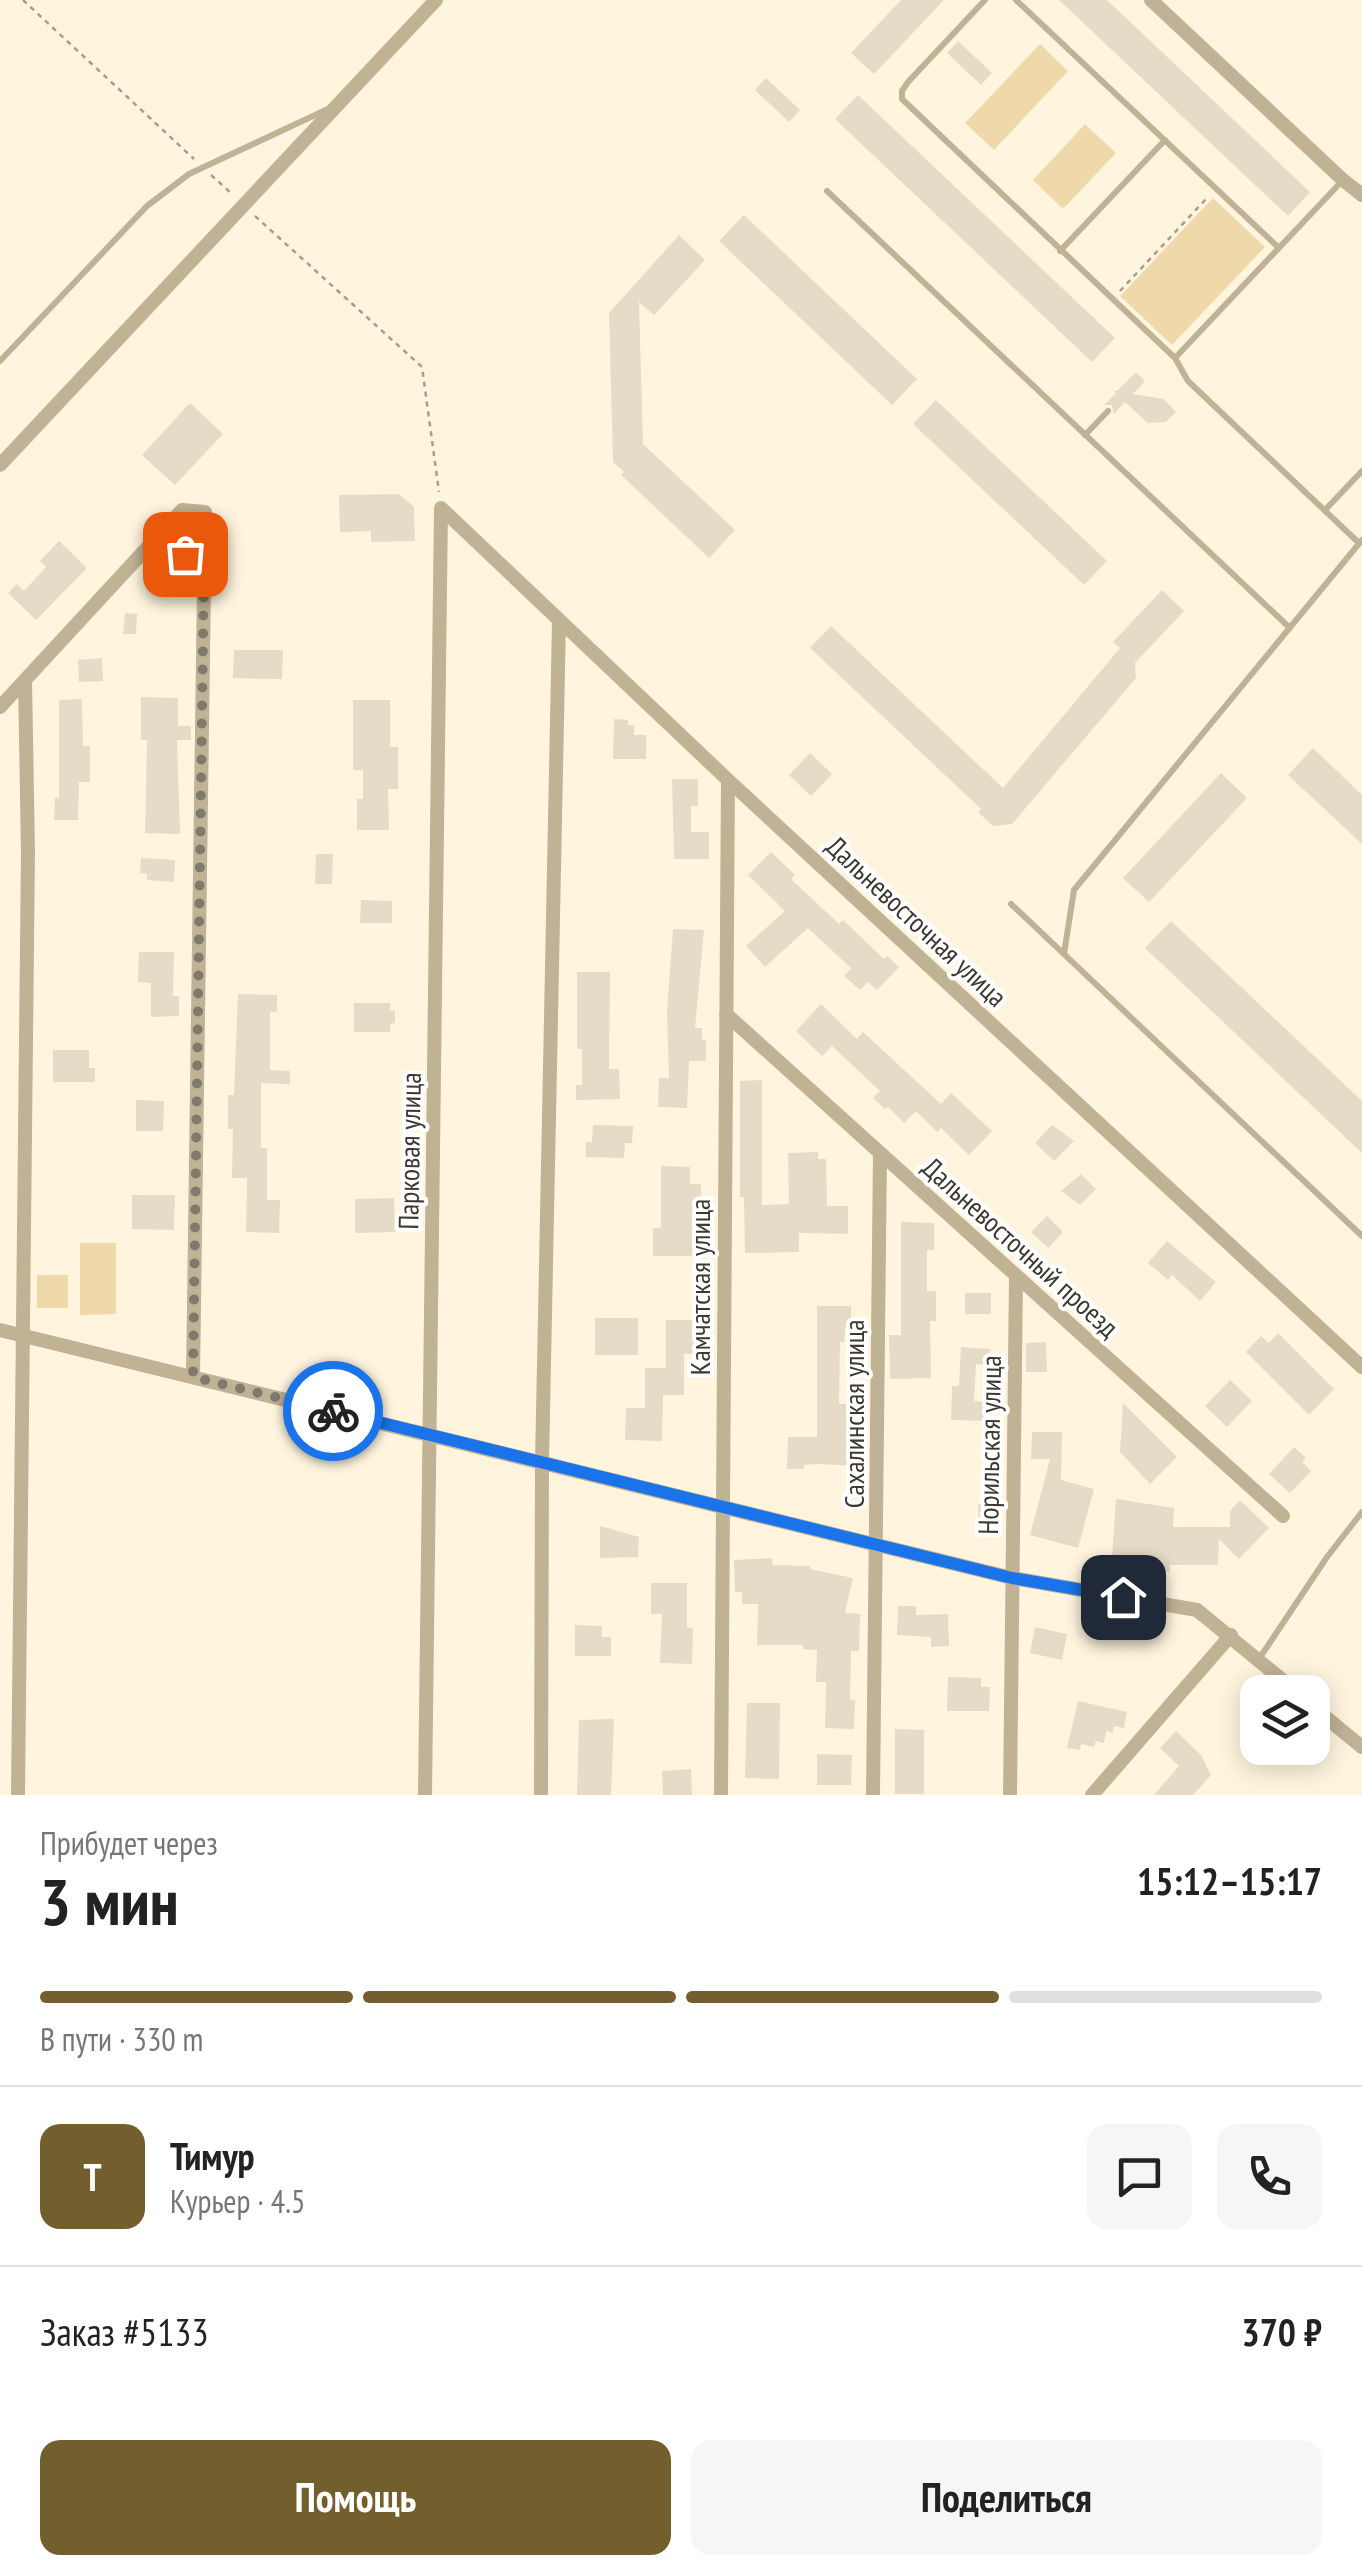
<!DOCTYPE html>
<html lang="ru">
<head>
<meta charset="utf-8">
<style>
  :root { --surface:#fff; --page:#f6f6f6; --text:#222; --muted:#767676; --line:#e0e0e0; --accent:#735e2d }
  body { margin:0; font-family:"PT Sans Narrow",sans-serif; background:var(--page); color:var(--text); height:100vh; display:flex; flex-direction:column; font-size:38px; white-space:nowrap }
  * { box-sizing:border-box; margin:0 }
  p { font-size:32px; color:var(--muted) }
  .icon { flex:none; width:55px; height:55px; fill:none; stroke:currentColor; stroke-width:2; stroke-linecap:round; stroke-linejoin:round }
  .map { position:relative; height:1795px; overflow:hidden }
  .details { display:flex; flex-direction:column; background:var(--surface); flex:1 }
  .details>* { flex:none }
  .buttons { position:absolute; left:1240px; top:1675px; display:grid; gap:20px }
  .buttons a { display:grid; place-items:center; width:90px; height:90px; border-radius:20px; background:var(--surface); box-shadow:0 5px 25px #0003; font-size:50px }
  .pin { position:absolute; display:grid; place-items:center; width:85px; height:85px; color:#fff; margin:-42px; border-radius:20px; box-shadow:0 5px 15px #0006 }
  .courier { position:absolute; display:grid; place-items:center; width:100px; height:100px; margin:-50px; border:8px solid #1a73e8; border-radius:50%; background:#fff; color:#222; box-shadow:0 2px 12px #0007 }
  .headline em { font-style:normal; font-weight:600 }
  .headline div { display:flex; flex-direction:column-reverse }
  .headline { display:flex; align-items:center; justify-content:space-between; height:170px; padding:0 40px }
  h1 { font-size:65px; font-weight:600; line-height:75px }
  .bar { display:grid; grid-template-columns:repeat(4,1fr); gap:15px 10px; align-content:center; height:120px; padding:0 40px }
  .bar i { height:12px; border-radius:8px; background:var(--line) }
  .bar .current { background:var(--accent) }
  .bar p { grid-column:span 4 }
  .line { display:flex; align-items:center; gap:25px; padding:0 40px; border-top:2px solid var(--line) }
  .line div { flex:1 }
  .round { display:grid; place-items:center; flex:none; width:105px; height:105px; border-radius:20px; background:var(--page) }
  .action { display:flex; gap:20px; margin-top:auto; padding:20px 40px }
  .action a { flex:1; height:115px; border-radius:20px; background:var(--accent); color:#fff; font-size:40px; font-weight:600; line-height:115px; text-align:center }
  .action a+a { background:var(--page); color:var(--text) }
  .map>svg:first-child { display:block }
</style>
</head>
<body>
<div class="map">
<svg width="1362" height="1795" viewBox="0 0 1362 1795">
  <rect width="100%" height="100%" fill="#fff5df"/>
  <path fill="#efd9aa" d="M1040,44L1068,71L994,150L965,123Z
    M1085,124L1116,153L1063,209L1033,180Z
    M1213,198L1265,247L1172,345L1120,296Z
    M80,1243H116V1314L80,1315Z
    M37,1275H68V1308H37Z"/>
  <path fill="#e5dbc6" d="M901,0H944L874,74L851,53Z
    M1059,0H1107L1310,192L1288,216Z
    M958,41L992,73L981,85L947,53Z
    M766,78L800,110L789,122L755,90Z
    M858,95L1115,338L1092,362L835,119Z
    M744,215L917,379L892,405L719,241Z
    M679,235L705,260L654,315L639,302L643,444L735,530L709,558L621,475L624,472L613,462L609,313Z
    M1136,372L1145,381L1133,394L1164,399L1176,412L1166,422L1148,423L1125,402L1114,414L1112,405H1104L1116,393L1113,391H1117Z
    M936,400L1107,561L1084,585L913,424Z
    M190,403L223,434L175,485L142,455Z
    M399,494L414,507L415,541L371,542V531L340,532L339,495Z
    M59,541L87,568L36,620L8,593L17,584L24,591L46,567L40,561Z
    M181,572V595L158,596L157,586H153L152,573Z
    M1162,590L1184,611L1135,663L1136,678L1012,824L993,826L978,812L981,809L810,648L831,626L1003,788L1120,648L1113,642Z
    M125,613L137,614L136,634H123Z
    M234,650H283L282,679L233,678Z
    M102,658L103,681L79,682L78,660Z
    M141,697L178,698V726H191V740H177L180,834L145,833L147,740H141Z
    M82,699L83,746H90V782H79L78,820H54L55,798H59V700Z
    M353,700H390V747H398V789H388L389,830H357V799H363V770H353Z
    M614,719L628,720V725H634V735H646V759H613Z
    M1313,748L1362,795V844L1288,775Z
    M810,753L832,774L811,796L789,775Z
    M1221,773L1247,798L1149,902L1123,878Z
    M672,779H698V806H691V832H709V859H674Z
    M771,852L795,875L791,879L839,924L843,920L884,959L887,956L899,967L877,990L868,982L860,990L844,976L851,968L808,928L765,967L746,946L785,911L748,875Z
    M316,854H333L332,884H315Z
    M141,858L175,860L174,882L147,880V874L140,873Z
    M361,900L392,901V923H360Z
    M1171,921L1362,1101V1153L1145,948Z
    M673,929L704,930L695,1028H702V1040H706V1061H689L687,1108L658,1107L659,1078H669L667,1012Z
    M139,952H174L173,996H179V1016L151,1017V983L138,982Z
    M577,972H610L609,1069H619L620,1099L576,1100V1085H582V1049H577Z
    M238,994L277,995V1012H270V1070L290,1071V1084L261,1083V1148H267V1200H280L279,1233L246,1232L247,1178H232L233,1129H228V1095H234Z
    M354,1003H390V1011H395V1023L390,1024V1032H354Z
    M821,1004L857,1039L863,1032L941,1104L951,1093L992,1131L969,1155L941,1128L937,1132L916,1111L904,1123L888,1107L885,1109L873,1098L880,1091L832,1046L822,1056L796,1031Z
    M53,1050H89V1068H95V1082H53Z
    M762,1080V1205L789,1204L788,1153L818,1152V1159H826L827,1206H848V1234L799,1233V1252L745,1253L744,1197H740V1081Z
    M136,1100L164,1101L163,1131H136Z
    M593,1125L633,1126L632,1143H625L624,1158L586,1157V1142H592Z
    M1052,1125L1074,1141L1054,1161L1035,1143Z
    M661,1166L690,1167V1184H701L702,1248H695V1256H653V1228H661Z
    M1081,1174L1096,1189L1080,1205L1061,1191Z
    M132,1195H175L174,1230L132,1229Z
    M394,1198L395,1232L355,1233V1199Z
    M1047,1216L1063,1232L1048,1248L1031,1232Z
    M901,1222L934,1223V1250H927V1291H936V1321H930L931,1378L890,1379L889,1335H901Z
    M1167,1241L1216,1282L1200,1301L1172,1275L1168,1280L1148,1263Z
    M965,1293H991V1314H965Z
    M817,1306H851V1326L845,1328L844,1342H840L839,1404H851L850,1438L861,1439L860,1466L816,1464L804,1465V1469H787L788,1437H817Z
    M595,1318H638V1355H595Z
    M666,1320H702L699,1354H684V1395H663L662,1441L625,1440L626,1408H645V1368H666Z
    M1278,1333L1334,1389L1309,1415L1246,1352L1261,1336L1269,1343Z
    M1046,1342L1047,1372H1026V1343Z
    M961,1347L990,1349L989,1365L976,1364L974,1401L986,1402V1421L951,1420L952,1386H959Z
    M1230,1380L1252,1401L1227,1427L1205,1406Z
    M1123,1403L1177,1457L1150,1484L1120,1452Z
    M1032,1432H1062L1061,1480L1094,1489L1078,1548L1030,1535L1050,1459H1031Z
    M1294,1447L1306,1458L1302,1462L1311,1471L1290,1493L1269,1474Z
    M1116,1499L1174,1508L1173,1527H1230V1511L1240,1500L1269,1528L1239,1559L1219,1539L1218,1565H1170V1572L1112,1558Z
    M978,1504H999V1534L979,1529Z
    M600,1526L639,1537L638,1557L600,1558Z
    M772,1558L773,1565L810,1566V1569L853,1578L845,1613L860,1614L859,1651H851L850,1700H855L854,1729L825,1728L826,1682H816L817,1650L803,1649V1645H757L758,1604H742V1592H735L734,1560Z
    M651,1583H687V1628H693L692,1664L660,1663L662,1614H651Z
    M898,1606H916V1615L948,1614L949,1646L931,1647V1637L897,1635Z
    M575,1625L602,1626V1637H611V1656H575Z
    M1035,1627L1067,1634L1062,1660L1030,1653Z
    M948,1677L981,1678V1687H990L989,1711H947Z
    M1078,1701L1127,1712L1124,1728L1114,1726L1113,1733L1106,1731L1104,1743L1096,1741L1094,1747L1081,1744L1080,1750L1067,1748Z
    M747,1703H780L779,1779L745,1778Z
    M614,1719L611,1795H577L579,1720Z
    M895,1729L924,1730V1794H895Z
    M1176,1731L1201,1755L1211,1775L1193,1795H1154L1179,1766L1160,1748Z
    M817,1754L852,1755L851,1785H817Z
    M691,1769L692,1795H663L662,1771Z"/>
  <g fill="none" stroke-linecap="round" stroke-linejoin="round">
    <path stroke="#a59e8e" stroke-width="2.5" stroke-dasharray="5 5" stroke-linecap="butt" d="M23,0L194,159
      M211,175L231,193
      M255,216L422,367L439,492
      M1120,291L1207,198"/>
    <path stroke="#c0b295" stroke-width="6" d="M985,0L908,82L902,91V99L1175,358L1343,180
      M1016,0L1279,248
      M827,191L1290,628
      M1060,251L1165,140
      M1175,358L1188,381L1359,543
      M0,361L147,206L189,174L328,109
      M1085,435L1108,411
      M1325,510L1362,471
      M1011,904L1362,1236
      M1064,954L1074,890L1362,540
      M1259,1659L1327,1557L1362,1512"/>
    <path stroke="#c0b295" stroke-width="14" d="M1151,0L1343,180L1362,195
      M0,465L436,0
      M441,508L728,780L1362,1367
      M142,553C167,550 182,552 204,566
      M0,707L182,510L205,512L193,1377
      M726,1014L1283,1516
      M0,1330L1012,1578L1197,1610L1297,1692
      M1312,1706L1362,1747
      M18,1795L28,852L25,680
      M425,1795L441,508
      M541,1795L542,1463L559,621
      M721,1795L728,780
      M873,1795L880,1153
      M1010,1795L1016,1276
      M1092,1795L1231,1635"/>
  </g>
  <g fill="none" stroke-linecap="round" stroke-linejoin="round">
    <path stroke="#807a6d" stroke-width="10" stroke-dasharray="0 18" d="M185,554L204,566L193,1377L333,1411"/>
    <path stroke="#1a73e8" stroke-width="12" d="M333,1411L1012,1578L1123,1597"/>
  </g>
  <g text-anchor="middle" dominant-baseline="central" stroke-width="8" stroke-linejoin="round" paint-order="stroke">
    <g font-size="28" fill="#3c3830" stroke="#fff">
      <text transform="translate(917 921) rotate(43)">Дальневосточная улица</text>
      <text transform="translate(409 1151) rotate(-89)">Парковая улица</text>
      <text transform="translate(1021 1247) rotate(42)">Дальневосточный проезд</text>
      <text transform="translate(699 1287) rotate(-90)">Камчатская улица</text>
      <text transform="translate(853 1414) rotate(-90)">Сахалинская улица</text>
      <text transform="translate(989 1445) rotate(-89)">Норильская улица</text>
    </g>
  </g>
</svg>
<div class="buttons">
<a><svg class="icon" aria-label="layers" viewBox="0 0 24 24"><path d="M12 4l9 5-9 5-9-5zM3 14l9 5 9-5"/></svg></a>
</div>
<div class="pin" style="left:185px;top:554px;background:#ea580c"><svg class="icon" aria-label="bag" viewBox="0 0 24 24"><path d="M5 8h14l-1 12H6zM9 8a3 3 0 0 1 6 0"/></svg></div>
<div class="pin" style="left:1123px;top:1597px;background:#1f2937"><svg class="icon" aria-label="home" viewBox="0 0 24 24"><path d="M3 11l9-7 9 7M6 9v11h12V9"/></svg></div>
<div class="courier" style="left:333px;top:1411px"><svg class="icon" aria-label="bike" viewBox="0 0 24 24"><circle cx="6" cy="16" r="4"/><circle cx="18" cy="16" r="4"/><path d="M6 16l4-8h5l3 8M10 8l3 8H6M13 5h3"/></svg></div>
</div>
<section class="details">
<div class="headline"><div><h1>3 мин</h1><p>Прибудет через</p></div><em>15:12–15:17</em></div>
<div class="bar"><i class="current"></i><i class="current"></i><i class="current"></i><i></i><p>В пути · 330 m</p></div>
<div class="line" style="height:180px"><b class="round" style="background:var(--accent);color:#fff">Т</b><div><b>Тимур</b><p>Курьер · 4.5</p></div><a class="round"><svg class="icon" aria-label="chat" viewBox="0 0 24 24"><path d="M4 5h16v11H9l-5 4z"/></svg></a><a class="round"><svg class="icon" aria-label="phone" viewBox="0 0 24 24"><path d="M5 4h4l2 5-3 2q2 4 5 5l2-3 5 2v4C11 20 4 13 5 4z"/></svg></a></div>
<div class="line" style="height:130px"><div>Заказ #5133</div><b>370 ₽</b></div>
<div class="action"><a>Помощь</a><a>Поделиться</a></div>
</section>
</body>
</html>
